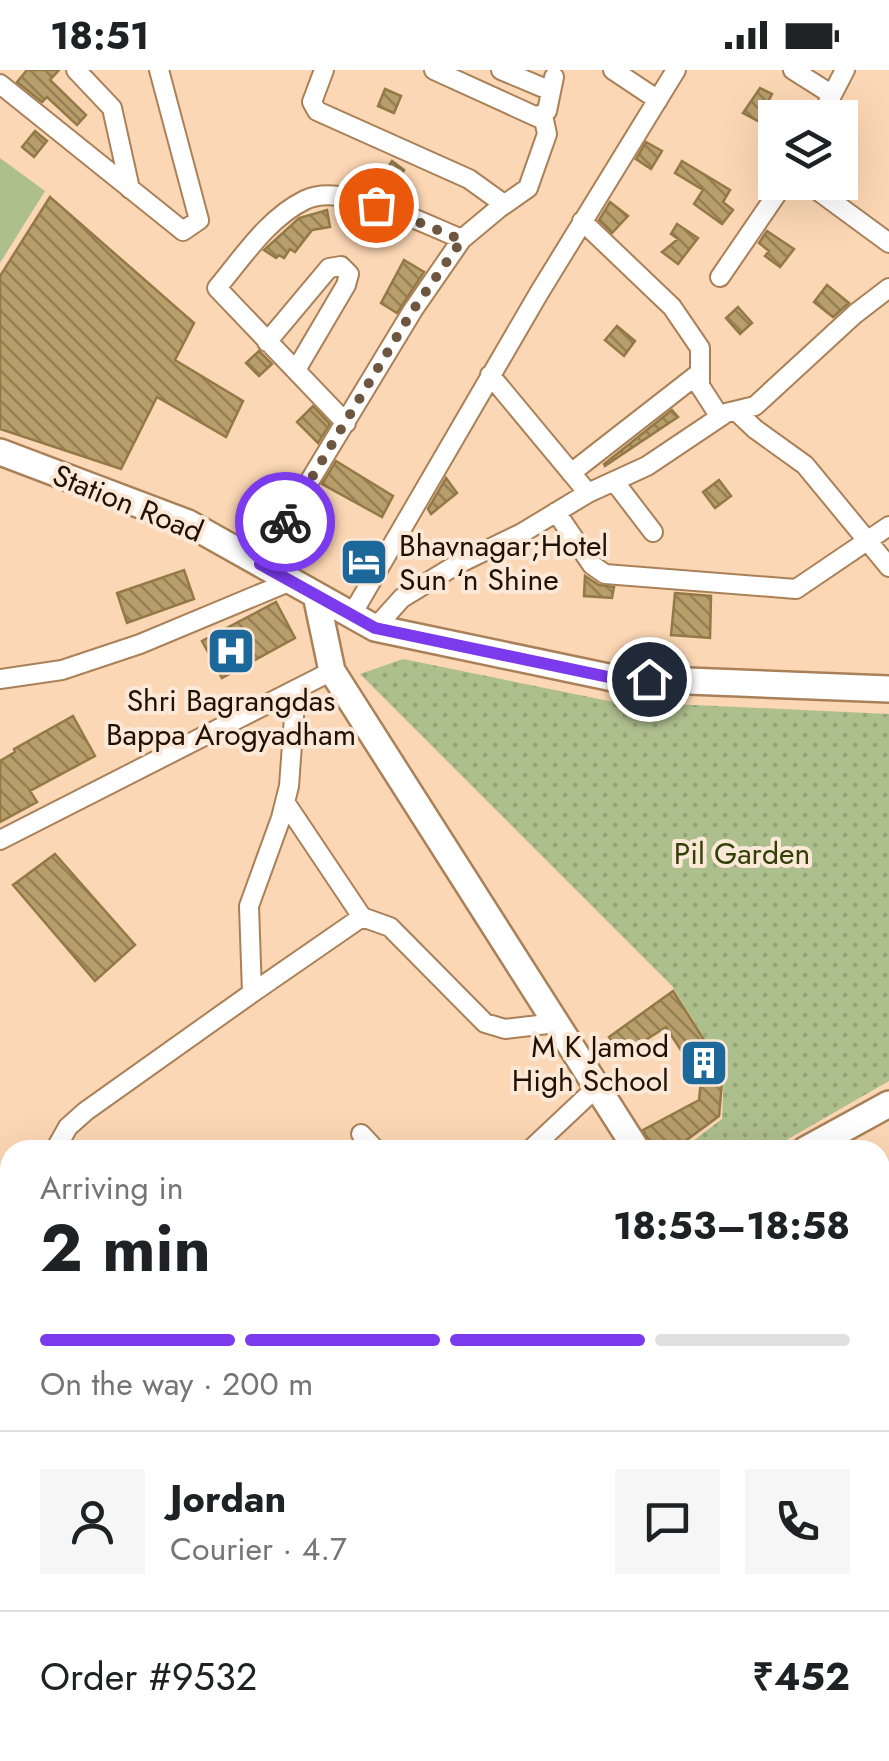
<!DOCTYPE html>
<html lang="en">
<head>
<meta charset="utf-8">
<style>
  :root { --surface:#fff; --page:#f6f6f6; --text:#202124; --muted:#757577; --line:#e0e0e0; --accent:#7c3aed }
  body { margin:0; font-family:Jost,sans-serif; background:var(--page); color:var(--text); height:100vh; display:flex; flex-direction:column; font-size:38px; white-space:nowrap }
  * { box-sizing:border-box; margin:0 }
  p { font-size:32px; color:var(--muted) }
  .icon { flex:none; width:55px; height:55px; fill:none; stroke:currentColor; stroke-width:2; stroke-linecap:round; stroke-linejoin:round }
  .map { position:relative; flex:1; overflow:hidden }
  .sheet { position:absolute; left:0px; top:1070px; width:890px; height:622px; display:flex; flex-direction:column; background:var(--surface); border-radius:30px 30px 0 0; box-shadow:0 10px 40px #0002 }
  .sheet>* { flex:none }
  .fabs { position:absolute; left:758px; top:30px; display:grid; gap:20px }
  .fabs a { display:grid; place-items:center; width:100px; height:100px; border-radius:0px; background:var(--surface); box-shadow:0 10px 40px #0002; font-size:50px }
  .pin { position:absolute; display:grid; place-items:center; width:85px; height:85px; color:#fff; margin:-42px; border:5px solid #fff; border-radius:50%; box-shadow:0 2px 10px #0007 }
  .courier { position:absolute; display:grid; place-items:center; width:100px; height:100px; margin:-50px; border:8px solid #7c3aed; border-radius:50%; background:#fff; color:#222; box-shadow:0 2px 12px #0007 }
  .overview em { font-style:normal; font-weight:700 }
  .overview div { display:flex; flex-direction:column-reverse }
  .overview { display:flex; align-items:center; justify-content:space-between; height:170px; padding:0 40px }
  h1 { font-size:65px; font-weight:700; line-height:75px }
  .bar { display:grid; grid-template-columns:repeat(4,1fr); gap:15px 10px; align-content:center; height:120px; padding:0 40px }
  .bar i { height:12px; border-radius:8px; background:var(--line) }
  .bar .selected { background:var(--accent) }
  .bar p { grid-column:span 4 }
  .line { display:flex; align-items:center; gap:25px; padding:0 40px; border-top:2px solid var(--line) }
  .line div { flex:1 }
  .round { display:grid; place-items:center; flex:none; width:105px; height:105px; border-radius:0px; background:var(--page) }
  .status { display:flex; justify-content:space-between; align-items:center; height:70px; padding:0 50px; background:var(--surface); direction:ltr }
  .status svg { height:28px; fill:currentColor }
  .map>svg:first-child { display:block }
</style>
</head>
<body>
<div class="status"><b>18:51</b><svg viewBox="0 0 49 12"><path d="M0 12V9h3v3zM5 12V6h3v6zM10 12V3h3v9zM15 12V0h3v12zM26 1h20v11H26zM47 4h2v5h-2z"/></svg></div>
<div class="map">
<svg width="889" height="1691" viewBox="0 0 889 1691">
  <defs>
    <pattern id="park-dots" width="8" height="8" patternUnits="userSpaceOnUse" patternTransform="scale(2.5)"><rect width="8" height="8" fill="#aebf8e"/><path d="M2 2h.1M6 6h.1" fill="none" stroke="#95a379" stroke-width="1.8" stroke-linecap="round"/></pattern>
    <pattern id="building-back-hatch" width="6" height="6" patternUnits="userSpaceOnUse" patternTransform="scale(2.5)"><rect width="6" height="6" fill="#b89e6a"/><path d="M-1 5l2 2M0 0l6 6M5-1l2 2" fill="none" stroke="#957f55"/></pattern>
  </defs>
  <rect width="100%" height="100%" fill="#fcd7b5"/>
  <path fill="url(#park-dots)" d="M403,589L609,631L889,644V1011L769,1080H681L722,1049L724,1000L672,916L360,604Z"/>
  <path fill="#aebf8e" d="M0,88L45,121L0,193Z"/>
  <path fill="url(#building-back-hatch)" stroke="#927946" stroke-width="2.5" d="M27,0H59L50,10L86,45L77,55L47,27L42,32L17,12Z
    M760,18L772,24L758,51L743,43Z
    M385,19L401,26L394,43L378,36Z
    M35,61L47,71L34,87L22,77Z
    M646,72L662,81L651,99L636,89Z
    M392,91L404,100L393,118L380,110Z
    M682,91L730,120L723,132L733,140L722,154L694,134L703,120L675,103Z
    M50,127L194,253L175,290L243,331L226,367L157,327L121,399L0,359V206Z
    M610,132L628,146L612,163L599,150Z
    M327,140L330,157L312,160L295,182L290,179L284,188L279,185L276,188L264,180L299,148Z
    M677,154L698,168L678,194L662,182L678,169L671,164Z
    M767,161L794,179L780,197L765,186L769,181L759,173Z
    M404,190L424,202L397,243L381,233Z
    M827,215L849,233L833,247L814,232Z
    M738,237L752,253L740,264L726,248Z
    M617,256L635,271L624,286L605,270Z
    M259,281L272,294L259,306L246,293Z
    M313,336L330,354L318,373L297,352Z
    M672,340L678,347L605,396L604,394Z
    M336,391L393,426L382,447L322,414Z
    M446,408L457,423L431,444L428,439Z
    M719,410L731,426L715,438L703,422Z
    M184,500L194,529L127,553L117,523Z
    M585,506L599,515L614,517L612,528L584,526Z
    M675,523L711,526L710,568L671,565Z
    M276,532L295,568L222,608L202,571Z
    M73,646L95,686L30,721L37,732L0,752V691L15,682L14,679Z
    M55,784L135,875L95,911L13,815Z
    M673,921L723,1000L719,1046L673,1080H653L643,1060L699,1030L701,1011L666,957L622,985L609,967Z"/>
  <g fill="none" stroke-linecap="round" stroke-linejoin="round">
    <g stroke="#aa8058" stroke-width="14">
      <path id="lane" d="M233,1691L244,1682"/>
    </g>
    <g stroke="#aa8058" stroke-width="22">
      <path id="street" d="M76,0L112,38L130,119
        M434,0L537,47L547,41L554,7
        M501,0L551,21
        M613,0L658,30
        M793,0L831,24
        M0,14L183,161L199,150L159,0
        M820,48L845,0
        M806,112L889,173
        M498,139L528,118L547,64L543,45
        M582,151L672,237L700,278V316L720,347
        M720,207L785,112
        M267,272L329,198L341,196L349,204L346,215L296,300
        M736,341L755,359L805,395L889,497
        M346,353L217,218C243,187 268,148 305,130C343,111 424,154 462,169
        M571,403L698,304
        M614,411L653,462
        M588,423L647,396L726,343L755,336L855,244L889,218
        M556,442L592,495L605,504L796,519L889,456
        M260,493L413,240L462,169L498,139L501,132L469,109L317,41L312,32L324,0
        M351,546L539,223L676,0
        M375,558L402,528L456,495L522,463L588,423L490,305
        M0,609L62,600L140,574L291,511
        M296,619L289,716L281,748L249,836L252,923L362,847L390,857L485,953L505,959L556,953
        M285,732L362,847
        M0,770L332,601
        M361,1064L376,1080
        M55,1080L68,1057L86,1041L252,923
        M530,1080L597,1017
        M880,1363L889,1372
        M0,1605L10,1607
        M168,1682L173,1691
        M758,1682L760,1691"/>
    </g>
    <g stroke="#aa8058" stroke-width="30">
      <path id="secondary" d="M0,382L188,453L375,558L613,608L889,619
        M316,525L332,601L637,1080
        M805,1080L889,1034"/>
    </g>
    <g stroke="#aa8058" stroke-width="35">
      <path id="primary" d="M0,1440H10
        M780,1682L789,1691"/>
    </g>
    <use href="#lane" stroke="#fff" stroke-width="9"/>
    <use href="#street" stroke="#fff" stroke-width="18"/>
    <use href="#secondary" stroke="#fff" stroke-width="25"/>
    <use href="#primary" stroke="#fff" stroke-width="30"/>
  </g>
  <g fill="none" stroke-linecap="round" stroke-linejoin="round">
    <path stroke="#6e5641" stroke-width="10" stroke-dasharray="0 18" d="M285,452L413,240L462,170L376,135"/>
    <path stroke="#7c3aed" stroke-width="12" d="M285,452L260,494L375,558L613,608L649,609"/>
  </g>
  <defs>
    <g id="hotel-square" transform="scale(2.5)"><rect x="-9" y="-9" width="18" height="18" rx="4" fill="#1d689b" stroke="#fbe8d7"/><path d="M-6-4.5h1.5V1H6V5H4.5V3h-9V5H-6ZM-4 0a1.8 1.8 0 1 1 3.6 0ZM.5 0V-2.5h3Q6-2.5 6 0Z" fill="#fff"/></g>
    <g id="hospital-square" transform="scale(2.5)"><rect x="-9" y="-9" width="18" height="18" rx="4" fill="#1d689b" stroke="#fbe8d7"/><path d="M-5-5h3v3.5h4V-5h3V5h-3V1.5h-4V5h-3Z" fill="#fff"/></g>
    <g id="building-square" transform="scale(2.5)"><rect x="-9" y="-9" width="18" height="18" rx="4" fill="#1d689b" stroke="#fbe8d7"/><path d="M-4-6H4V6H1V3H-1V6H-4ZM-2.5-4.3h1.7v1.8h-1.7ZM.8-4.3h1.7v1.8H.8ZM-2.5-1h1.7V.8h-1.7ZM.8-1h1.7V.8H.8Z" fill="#fff"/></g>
  </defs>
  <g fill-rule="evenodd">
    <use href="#hotel-square" x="364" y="492"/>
    <use href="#hospital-square" x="231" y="581"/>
    <use href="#building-square" x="704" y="993"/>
  </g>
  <g text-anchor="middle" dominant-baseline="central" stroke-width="8" stroke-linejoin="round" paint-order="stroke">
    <g font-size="30" fill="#211103" stroke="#fbe8d7">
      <text transform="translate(128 433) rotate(22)">Station Road</text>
    </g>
    <g font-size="30" fill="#211103" stroke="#fbe8d7" text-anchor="start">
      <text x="399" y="475">Bhavnagar;Hotel<tspan x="399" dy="34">Sun ‘n Shine</tspan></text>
      <text x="231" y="630" text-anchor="middle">Shri Bagrangdas<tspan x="231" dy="34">Bappa Arogyadham</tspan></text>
      <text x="669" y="976" text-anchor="end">M K Jamod<tspan x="669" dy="34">High School</tspan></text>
    </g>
    <g font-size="30" fill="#324007" stroke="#fbe8d7">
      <text x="742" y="783">Pil Garden</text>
    </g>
  </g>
</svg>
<div class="fabs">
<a><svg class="icon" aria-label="layers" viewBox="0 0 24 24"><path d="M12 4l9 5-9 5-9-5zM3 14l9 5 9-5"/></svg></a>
</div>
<div class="pin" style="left:376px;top:135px;background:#ea580c"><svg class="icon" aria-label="bag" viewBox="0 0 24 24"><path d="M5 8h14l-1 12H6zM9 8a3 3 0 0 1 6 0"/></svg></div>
<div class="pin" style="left:649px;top:609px;background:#1f2937"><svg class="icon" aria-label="home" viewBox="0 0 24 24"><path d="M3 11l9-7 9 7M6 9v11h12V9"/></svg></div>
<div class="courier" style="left:285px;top:452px"><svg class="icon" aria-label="bike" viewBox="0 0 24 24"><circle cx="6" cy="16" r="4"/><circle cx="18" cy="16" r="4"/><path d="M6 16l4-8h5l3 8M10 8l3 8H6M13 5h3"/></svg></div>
<section class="sheet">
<div class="overview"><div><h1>2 min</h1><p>Arriving in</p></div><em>18:53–18:58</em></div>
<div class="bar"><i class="selected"></i><i class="selected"></i><i class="selected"></i><i></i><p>On the way · 200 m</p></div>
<div class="line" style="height:180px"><a class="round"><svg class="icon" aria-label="person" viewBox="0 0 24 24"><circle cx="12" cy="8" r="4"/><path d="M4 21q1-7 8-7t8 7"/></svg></a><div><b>Jordan</b><p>Courier · 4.7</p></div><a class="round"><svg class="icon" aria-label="chat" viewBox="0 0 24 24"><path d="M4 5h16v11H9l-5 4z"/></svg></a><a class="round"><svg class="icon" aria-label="phone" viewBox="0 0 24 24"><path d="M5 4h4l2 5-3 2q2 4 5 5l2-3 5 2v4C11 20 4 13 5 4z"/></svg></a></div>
<div class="line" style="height:130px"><div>Order #9532</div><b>₹452</b></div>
</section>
</div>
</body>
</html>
